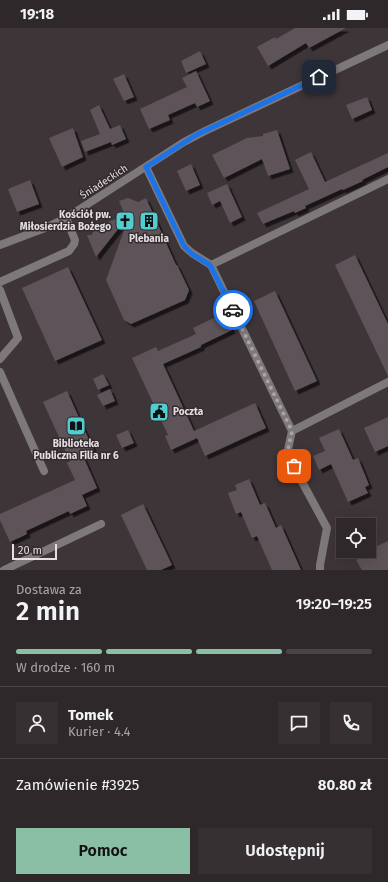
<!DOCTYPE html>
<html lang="pl">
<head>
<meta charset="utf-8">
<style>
  :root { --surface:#2e282b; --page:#363033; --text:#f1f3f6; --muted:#a7a6a9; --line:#494447; --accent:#8abfa5 }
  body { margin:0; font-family:"Fira Sans",sans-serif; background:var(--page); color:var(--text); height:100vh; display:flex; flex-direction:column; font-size:15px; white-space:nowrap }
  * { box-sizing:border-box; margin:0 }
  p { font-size:13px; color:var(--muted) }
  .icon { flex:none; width:22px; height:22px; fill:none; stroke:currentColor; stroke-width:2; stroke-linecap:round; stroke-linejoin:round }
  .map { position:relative; height:542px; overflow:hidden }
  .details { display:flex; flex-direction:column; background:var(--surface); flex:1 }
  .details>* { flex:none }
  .fabs { position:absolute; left:336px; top:490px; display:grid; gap:8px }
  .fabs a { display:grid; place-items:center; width:40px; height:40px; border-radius:0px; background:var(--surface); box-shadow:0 4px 16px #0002,0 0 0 1px var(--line); font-size:20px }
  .scale { position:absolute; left:12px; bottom:10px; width:45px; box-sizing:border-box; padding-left:4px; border:2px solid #e5dfe2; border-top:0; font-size:11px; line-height:14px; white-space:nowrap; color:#e5dfe2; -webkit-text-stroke:3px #332b2f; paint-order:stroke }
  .pin { position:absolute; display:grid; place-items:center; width:34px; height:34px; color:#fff; margin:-17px; border-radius:8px; box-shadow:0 2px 6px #0006 }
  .courier { position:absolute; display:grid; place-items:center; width:40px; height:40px; margin:-20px; border:3px solid #1a73e8; border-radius:50%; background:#fff; color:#222; box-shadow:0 1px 5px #0007 }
  .summary em { font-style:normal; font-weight:600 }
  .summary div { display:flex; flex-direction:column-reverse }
  .summary { display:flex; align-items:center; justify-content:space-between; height:68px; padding:0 16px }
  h1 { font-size:26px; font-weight:600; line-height:30px }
  .bar { display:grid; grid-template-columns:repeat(4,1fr); gap:6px 4px; align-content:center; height:48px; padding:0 16px }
  .bar i { height:5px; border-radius:3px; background:var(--line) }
  .bar .selected { background:var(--accent) }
  .bar p { grid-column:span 4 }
  .line { display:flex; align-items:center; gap:10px; padding:0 16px; border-top:1px solid var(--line) }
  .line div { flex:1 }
  .round { display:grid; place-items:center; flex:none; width:42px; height:42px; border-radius:0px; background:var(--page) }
  .action { display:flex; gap:8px; margin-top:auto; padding:8px 16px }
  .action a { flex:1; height:46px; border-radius:0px; background:var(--accent); color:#111; font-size:16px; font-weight:600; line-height:46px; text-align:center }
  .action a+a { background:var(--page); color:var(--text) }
  .status { display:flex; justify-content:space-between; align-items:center; height:28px; padding:0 20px; background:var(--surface); direction:ltr }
  .status svg { height:11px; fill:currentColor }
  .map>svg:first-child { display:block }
</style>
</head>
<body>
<div class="status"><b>19:18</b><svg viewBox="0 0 49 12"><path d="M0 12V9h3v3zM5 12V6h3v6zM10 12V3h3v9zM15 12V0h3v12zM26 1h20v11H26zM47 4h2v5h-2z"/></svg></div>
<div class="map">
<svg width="388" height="542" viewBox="0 0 388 542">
  <defs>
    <filter id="shadow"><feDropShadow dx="3.5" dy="3.5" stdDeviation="0" flood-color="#0009"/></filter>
  </defs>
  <rect width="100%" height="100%" fill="#3e3539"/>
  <path fill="#5d5358" filter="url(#shadow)" d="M295,0H346L309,20L306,15L268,38L257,19L275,9L276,11Z
    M200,23L206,36L186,45L181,33Z
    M196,43L210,73L197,79L195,75L168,87L170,92L149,101L140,81L187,59L182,50Z
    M124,46L134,69L124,73L113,51Z
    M367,69L372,82L352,91L346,77Z
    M99,77L110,101L120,97L126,111L112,117L111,114L85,124L81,113L100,106L90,82Z
    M73,100L83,129L62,139L49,110Z
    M277,102L290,141L268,148L262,131L224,150L212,127L247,110L263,108V106Z
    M311,124L325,154L388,125V139L362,152L363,153L343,162L342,161L305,178L306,180L295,185L294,183L263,196L257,185L309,161L295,132Z
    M191,136L200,157L186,163L177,143Z
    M30,152L39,176L17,184L8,161Z
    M227,156L242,189L230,195L220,173L212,177L207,165Z
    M128,170L138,174L146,170L176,237H177L189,262L185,272L131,296L124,292L106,252L130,186L96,229L87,207H92L94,200L125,187L119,173Z
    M355,227L388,296V348L335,237Z
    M68,239L102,312L55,333L22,260Z
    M275,263L317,353L295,363L254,273Z
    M224,285L232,302L201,317V319L163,336L194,403L255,375L266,400L205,428L197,410L171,422L165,408L168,407L132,330L156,319L158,323L196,306L193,300Z
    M103,346L109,357L98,362L93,351Z
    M110,361L115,373L103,378L97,367Z
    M67,363L94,423L83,428L97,460L82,467L87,478L70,486L69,483L26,503L27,506L10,514L0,492V486L75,452L67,435L70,433L43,374Z
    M388,389V418L375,424L364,400Z
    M339,401L353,432L358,430L369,457L365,459L368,465L348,474L331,436L319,442L313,428L325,423L319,410Z
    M128,402L134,415L122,420L116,407Z
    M249,451L260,477L265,475L276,500L281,497L301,542H272L257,508L252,510L241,484L236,486L228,465L237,462L235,457Z
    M143,476L172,537L161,542H147L121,487Z
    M388,513V542H362L356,532L375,523L373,520Z"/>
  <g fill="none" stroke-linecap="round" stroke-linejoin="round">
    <path stroke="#7d787a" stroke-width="8" d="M146,139L184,218L192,225L211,237L292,403L287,426L327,500L320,537V542
      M0,217L45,200L66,190L184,114L205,103L388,17
      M211,237L388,151
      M0,254L69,223L74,216L75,212L66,190
      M0,262L18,310L0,331
      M0,344L44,443
      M292,403L388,354
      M4,542L101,496"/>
  </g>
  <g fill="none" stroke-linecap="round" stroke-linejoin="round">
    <path stroke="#aba4a7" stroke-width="4" stroke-dasharray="0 7.2" d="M233,282L292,403L287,426L294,438"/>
    <path stroke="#1a73e8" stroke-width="5" d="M233,282L210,237L192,226L184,218L146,139L196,107L319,49"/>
  </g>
  <defs>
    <g id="church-square" transform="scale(1)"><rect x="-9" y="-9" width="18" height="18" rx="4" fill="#52cdcf" stroke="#332b2f"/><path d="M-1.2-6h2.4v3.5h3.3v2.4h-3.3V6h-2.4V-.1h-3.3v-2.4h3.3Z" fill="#111"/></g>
    <g id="building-square" transform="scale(1)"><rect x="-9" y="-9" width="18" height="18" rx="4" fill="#52cdcf" stroke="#332b2f"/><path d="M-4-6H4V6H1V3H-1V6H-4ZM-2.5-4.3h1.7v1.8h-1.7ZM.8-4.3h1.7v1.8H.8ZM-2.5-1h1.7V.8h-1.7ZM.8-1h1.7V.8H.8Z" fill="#111"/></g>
    <g id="civic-square" transform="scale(1)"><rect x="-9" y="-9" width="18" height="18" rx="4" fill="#52cdcf" stroke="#332b2f"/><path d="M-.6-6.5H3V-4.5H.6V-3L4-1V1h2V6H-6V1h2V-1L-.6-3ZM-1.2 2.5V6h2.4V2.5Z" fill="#111"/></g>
    <g id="library-square" transform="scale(1)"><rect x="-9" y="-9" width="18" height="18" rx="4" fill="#52cdcf" stroke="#332b2f"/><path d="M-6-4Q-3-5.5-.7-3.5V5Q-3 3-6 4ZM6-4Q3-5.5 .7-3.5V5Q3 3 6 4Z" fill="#111"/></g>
  </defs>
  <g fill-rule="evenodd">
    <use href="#church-square" x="125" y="193"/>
    <use href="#building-square" x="149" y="193"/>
    <use href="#civic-square" x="159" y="384"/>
    <use href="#library-square" x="76" y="398"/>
  </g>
  <g text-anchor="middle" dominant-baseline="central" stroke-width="3" stroke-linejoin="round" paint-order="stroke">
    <g font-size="10" fill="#e5dfe2" stroke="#332b2f">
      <text transform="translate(104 154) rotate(-33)">Śniadeckich</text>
    </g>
    <g font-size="10" font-weight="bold" fill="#e5dfe2" stroke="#332b2f">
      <text x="111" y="187" text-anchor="end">Kościół pw.<tspan x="111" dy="12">Miłosierdzia Bożego</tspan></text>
      <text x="149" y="211">Plebania</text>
      <text x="173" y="384" text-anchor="start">Poczta</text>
      <text x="76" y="416">Biblioteka<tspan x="76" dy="12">Publiczna Filia nr 6</tspan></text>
    </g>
  </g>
</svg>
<div class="fabs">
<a><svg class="icon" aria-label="locate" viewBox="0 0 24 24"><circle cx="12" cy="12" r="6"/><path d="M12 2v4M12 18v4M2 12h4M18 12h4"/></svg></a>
</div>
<div class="scale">20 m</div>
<div class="pin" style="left:294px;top:438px;background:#ea580c"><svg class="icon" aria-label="bag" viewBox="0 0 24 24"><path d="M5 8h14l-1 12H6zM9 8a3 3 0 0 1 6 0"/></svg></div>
<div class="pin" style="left:319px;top:49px;background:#1f2937"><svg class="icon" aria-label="home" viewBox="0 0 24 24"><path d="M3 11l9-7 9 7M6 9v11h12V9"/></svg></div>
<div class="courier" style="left:233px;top:282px"><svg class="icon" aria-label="car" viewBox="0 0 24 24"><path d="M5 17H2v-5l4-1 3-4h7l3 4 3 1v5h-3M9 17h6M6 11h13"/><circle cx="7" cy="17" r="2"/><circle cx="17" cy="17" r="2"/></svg></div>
</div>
<section class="details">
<div class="summary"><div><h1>2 min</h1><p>Dostawa za</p></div><em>19:20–19:25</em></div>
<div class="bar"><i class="selected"></i><i class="selected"></i><i class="selected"></i><i></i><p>W drodze · 160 m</p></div>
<div class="line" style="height:72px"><a class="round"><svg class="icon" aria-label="person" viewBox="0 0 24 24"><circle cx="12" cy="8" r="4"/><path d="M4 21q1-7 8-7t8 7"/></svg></a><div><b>Tomek</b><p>Kurier · 4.4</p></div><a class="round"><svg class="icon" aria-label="chat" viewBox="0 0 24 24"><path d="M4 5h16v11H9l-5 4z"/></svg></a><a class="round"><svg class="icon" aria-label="phone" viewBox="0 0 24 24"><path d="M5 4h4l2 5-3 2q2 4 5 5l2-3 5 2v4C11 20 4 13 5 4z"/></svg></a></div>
<div class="line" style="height:52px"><div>Zamówienie #3925</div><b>80.80 zł</b></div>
<div class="action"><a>Pomoc</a><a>Udostępnij</a></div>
</section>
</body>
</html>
